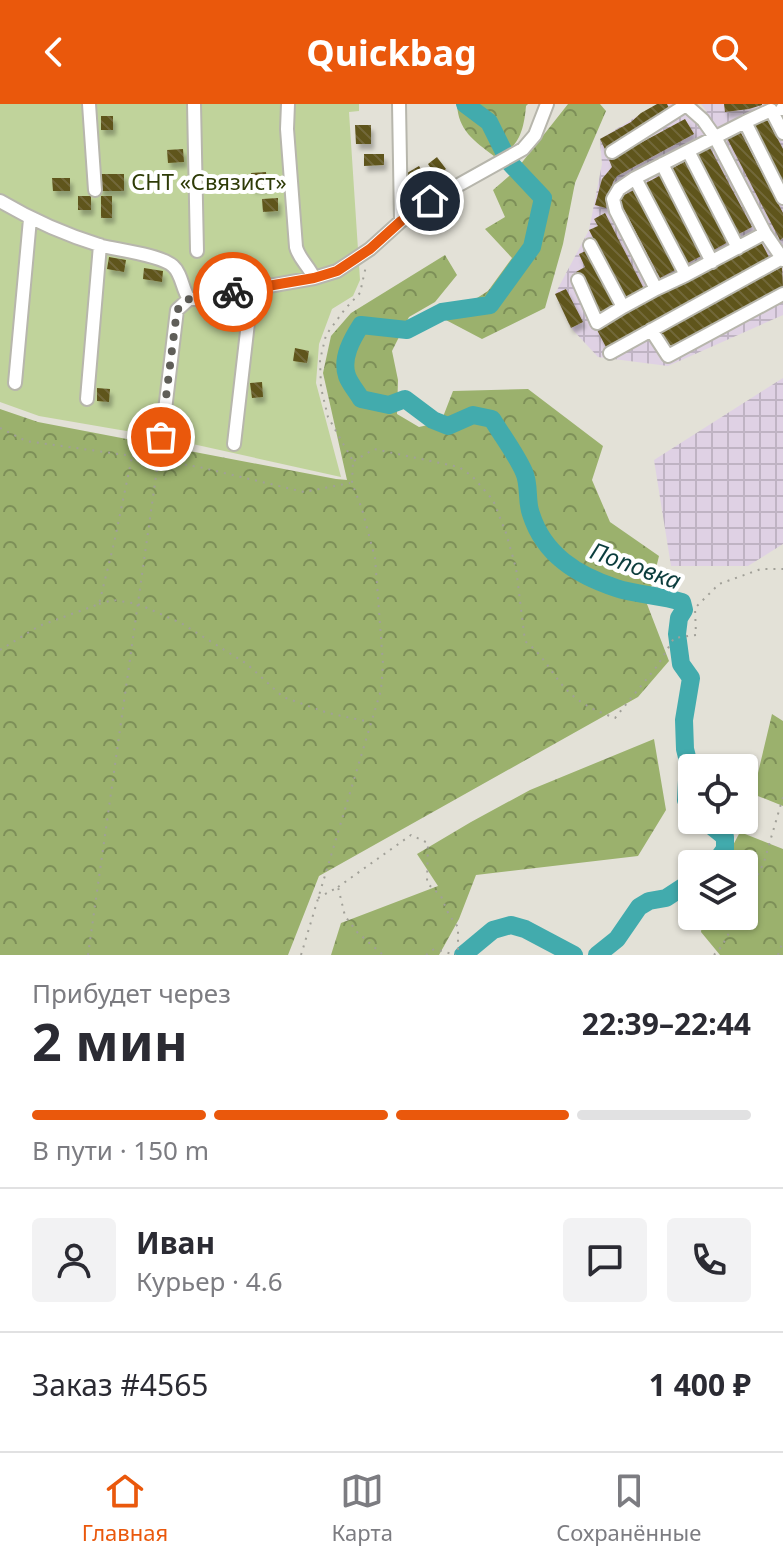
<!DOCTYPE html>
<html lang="ru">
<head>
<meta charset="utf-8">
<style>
  :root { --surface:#fff; --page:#f2f2f3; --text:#2b2b33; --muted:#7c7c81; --line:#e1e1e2; --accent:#ea580c }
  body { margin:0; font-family:"Noto Sans",sans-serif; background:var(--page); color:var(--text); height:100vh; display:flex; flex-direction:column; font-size:30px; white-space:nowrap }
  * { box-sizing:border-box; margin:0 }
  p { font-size:26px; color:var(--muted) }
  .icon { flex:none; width:44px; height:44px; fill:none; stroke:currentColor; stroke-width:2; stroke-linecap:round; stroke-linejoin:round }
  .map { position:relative; height:851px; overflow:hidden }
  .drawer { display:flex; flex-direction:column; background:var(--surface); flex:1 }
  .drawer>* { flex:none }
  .controls { position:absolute; left:678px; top:650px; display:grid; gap:16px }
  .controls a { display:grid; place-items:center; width:80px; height:80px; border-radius:8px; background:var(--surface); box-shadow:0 2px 6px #0004; font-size:40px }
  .pin { position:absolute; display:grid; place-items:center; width:68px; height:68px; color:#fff; margin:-34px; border:4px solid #fff; border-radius:50%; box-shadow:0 2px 8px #0007 }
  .courier { position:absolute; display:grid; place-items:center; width:80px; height:80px; margin:-40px; border:6px solid #ea580c; border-radius:50%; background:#fff; color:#222; box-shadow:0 2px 10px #0007 }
  .summary em { font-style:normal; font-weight:700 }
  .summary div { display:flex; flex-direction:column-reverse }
  .summary { display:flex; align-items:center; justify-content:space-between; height:136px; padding:0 32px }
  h1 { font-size:52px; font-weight:700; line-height:60px }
  .bar { display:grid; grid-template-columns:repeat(4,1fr); gap:12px 8px; align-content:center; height:96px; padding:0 32px }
  .bar i { height:10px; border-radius:6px; background:var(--line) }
  .bar .active { background:var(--accent) }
  .bar p { grid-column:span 4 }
  .line { display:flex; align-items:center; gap:20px; padding:0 32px; border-top:2px solid var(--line) }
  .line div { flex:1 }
  .round { display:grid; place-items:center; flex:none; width:84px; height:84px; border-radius:8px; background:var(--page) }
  header { display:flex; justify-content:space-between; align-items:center; height:104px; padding:0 32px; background:var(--accent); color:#fff; font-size:36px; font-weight:700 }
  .menu { display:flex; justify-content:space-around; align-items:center; height:112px; border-top:2px solid var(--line); background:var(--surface); font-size:22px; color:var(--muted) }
  .menu a { display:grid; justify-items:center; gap:4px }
  .menu .active { color:var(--accent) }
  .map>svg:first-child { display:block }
</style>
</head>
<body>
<header><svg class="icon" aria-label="back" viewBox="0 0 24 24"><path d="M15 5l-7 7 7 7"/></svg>Quickbag<svg class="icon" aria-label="search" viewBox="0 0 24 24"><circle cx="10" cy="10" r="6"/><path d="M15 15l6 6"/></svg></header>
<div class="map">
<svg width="783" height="851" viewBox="0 0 783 851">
  <defs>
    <pattern id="industrial-grid" width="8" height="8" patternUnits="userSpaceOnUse" patternTransform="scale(2)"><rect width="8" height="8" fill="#dfd1e4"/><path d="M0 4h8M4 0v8" fill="none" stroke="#bfb3c3"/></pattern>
    <pattern id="forest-crowns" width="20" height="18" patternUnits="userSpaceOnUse" patternTransform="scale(2)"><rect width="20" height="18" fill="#9bb16d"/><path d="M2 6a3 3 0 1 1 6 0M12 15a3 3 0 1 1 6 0" fill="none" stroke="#7d8f58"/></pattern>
    <pattern id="building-back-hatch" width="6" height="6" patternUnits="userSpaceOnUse" patternTransform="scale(2)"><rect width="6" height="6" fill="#5f541b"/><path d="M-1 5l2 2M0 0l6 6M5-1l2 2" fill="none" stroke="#71683a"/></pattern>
    <filter id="shadow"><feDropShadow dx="3" dy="5.5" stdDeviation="2" flood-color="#0004"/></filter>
  </defs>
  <rect width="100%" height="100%" fill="#e3e1d7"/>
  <path fill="url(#industrial-grid)" d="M657,0H679L707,8L701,0H783V211L668,262L598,253L571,224L555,190L589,126L602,60L600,35Z
    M783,274V440L748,462H671L654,356Z"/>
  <path fill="#c0d39b" d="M0,0H359V7L349,8L360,176L353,192L332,205L319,240L316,279L341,373L161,333L39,312L0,298Z"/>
  <path fill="url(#forest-crowns)" d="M457,0H528L526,2C524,25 519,47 494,52C474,37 458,26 457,0Z
    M568,0H600L606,7L575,79L563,140L545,204L482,235L444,215L488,187L512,154L485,125L505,113L493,86L516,66Z
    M445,151L457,171L435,198L409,213L392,247L398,276L397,310L419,323L441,318L453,287L528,285L603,342L592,376L610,418L659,452L647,500L669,557L638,593L319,772L288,851H0V305L38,318L336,375L347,376L323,269L331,232L351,209Z
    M772,610L783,617V702L753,690Z
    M654,635L666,706L638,752L476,771L459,815L439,851H331L341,819L438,782L417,750L471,718L530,686Z
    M740,728L783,745V851H720L701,828L703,812H744V760H723Z"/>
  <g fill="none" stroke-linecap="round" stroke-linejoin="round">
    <path stroke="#42abad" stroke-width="18" d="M465,0L489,18L509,58L543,94L532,143L490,201L442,208L407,226L361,221C352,235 341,254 347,272C350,280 357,288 361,295L389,301L405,295L433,316L448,322L473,311L492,315C503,333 516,350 524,368C530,381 526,397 531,410C544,451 577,471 616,484C637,491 660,491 682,498L684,506L679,514L677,530L681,560L691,574L684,616L685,645L688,657L686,696L692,700
      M704,716L725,733V745L714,760
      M463,851L493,826L511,821L525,825L574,851
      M597,851L617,835L639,803L649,797L666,794L692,777"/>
  </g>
  <path fill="url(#building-back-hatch)" filter="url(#shadow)" d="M657,0H667L670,6L605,45L600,35L631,18L641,9Z
    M724,0H762V1L749,5L725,8Z
    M101,12H113V26H101Z
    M766,13L783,45V81L751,20Z
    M685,15L694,30L617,72L613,78L606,104L595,101L602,75L612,63L609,56Z
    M355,21H371V40H356Z
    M740,27L783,109V134L780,136L727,34Z
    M710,44L752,123L737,131L695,52Z
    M183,45L184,58L168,59L167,46Z
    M364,50H384V61L364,62Z
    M437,53L446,65L436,72L428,60Z
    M686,57L728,138L712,147L669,66Z
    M419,62L428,77L416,84L407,69Z
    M266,68L267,83L252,84L251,69Z
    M100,70H124V87H100Z
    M661,71L703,151L686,160L644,80Z
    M52,74H70V87H53Z
    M636,85L677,165L660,174L618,94Z
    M78,92H91V106H78Z
    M101,92H112V114H101Z
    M278,94V107L263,108L262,95Z
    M605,109L644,185L625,194L589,126L598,122L594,115Z
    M761,138L771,157L606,243L596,224Z
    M588,146L615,202L597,211L576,168L585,163L579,150Z
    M109,153L126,156L124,168L107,165Z
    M782,163L783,184L669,243L660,226Z
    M144,164L163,167L162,178L143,175Z
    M566,185L583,218L571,224L555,190Z
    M295,244L309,247L307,259L293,257Z
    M262,278L263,293L252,294L250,279Z
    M97,284L110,285L109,298L97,297Z"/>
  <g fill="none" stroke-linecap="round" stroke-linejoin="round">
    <g stroke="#b7b6ac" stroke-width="16">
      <path id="minor" d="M89,0L95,86
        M194,0L197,147
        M288,0L287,25L296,143C299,155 309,162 314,174
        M399,0L401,117
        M685,0L703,16L715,33L765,129L686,171L656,185L616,107L613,95L619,85L635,74L745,18L771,6L783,29
        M782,5L783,4
        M745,18L783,94
        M688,47L738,144
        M612,48L686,1
        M662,60L712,158
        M635,74L686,171
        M0,97C32,116 66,131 102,142C119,146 161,151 173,162C182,170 182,185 189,195H195L314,174L337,167L370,145L401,117L430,97L523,45L535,31L547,0
        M765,129L782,154L783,153
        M590,141L623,203L656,185
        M578,176L597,219L623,203
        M651,226L668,252L783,190
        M610,249L782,154L783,156
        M15,279L30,115
        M87,295L100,141
        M234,340L252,184
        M159,356L177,206L189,195"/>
    </g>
    <path stroke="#a1a098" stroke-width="2" stroke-dasharray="2 6" stroke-linecap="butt" d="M0,324L26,337L147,354
      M354,357L374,345L459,363L472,372L493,396L506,429L516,464L525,537C546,553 553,574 571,590C584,602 599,608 615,614L658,561L674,534L696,531L695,504L719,480L761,465H783
      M169,358L199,363L304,388L350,379
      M99,500L113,496L138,500L181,519L247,560L283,593L328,609L370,618
      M0,546L39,522L99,500L114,439L132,353
      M338,783L411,731L428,739L427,779L441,792L449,811L458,823V851
      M318,794L338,783L345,812L357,828L383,851
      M744,800L764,758L783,693
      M88,851L157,365
      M301,851L381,586L383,560L375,454L362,405L352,379L353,357L328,313L321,284L320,256L326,231L345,205L360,189L366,162
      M426,851L434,845L456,851
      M714,851L722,842L738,812
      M778,851L783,837"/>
    <use href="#minor" stroke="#fff" stroke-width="12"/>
  </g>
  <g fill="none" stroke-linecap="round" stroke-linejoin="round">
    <path stroke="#5f5e58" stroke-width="8" stroke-dasharray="0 14.4" d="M161,333L177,206L189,195H195L233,188"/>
    <path stroke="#ea580c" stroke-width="10" d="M233,188L314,174L337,167L370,145L401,117L430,97"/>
  </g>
  <g text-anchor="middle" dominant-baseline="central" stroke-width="8" stroke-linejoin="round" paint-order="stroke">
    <g font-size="22" fill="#2e3b07" stroke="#fff">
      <text x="209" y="77">СНТ «Связист»</text>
    </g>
    <g font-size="24" font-style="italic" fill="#0b3d3d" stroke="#fff">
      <text transform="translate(636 461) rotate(20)">Поповка</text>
    </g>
  </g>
</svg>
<div class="controls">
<a><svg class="icon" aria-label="locate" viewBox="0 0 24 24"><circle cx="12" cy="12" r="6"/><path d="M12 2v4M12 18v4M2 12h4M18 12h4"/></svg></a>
<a><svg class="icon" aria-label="layers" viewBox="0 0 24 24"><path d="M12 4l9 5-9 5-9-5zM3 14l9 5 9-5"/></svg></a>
</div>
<div class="pin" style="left:161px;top:333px;background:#ea580c"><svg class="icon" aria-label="bag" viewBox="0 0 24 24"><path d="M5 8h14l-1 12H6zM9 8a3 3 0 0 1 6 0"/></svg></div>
<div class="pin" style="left:430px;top:97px;background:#1f2937"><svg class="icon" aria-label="home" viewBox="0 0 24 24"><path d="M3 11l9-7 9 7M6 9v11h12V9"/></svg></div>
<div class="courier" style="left:233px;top:188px"><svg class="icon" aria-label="bike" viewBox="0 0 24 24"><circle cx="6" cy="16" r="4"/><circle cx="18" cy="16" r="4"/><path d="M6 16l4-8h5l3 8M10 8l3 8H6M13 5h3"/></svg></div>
</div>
<section class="drawer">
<div class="summary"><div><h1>2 мин</h1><p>Прибудет через</p></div><em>22:39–22:44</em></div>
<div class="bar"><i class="active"></i><i class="active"></i><i class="active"></i><i></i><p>В пути · 150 m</p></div>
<div class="line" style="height:144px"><a class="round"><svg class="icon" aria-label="person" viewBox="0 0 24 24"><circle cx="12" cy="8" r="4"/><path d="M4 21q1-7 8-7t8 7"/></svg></a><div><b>Иван</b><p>Курьер · 4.6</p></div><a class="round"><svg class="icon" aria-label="chat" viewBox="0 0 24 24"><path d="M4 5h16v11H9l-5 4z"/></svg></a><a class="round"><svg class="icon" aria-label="phone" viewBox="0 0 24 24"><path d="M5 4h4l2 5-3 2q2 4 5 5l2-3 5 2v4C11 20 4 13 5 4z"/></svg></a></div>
<div class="line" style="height:104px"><div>Заказ #4565</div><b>1 400 ₽</b></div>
</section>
<nav class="menu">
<a class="active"><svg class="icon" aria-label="home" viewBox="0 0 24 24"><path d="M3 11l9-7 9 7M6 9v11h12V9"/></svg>Главная</a>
<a><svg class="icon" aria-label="map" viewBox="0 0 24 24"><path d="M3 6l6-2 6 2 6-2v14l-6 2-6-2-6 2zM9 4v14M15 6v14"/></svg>Карта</a>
<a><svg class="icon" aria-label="saved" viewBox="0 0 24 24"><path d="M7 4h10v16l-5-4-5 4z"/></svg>Сохранённые</a>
</nav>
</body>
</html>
